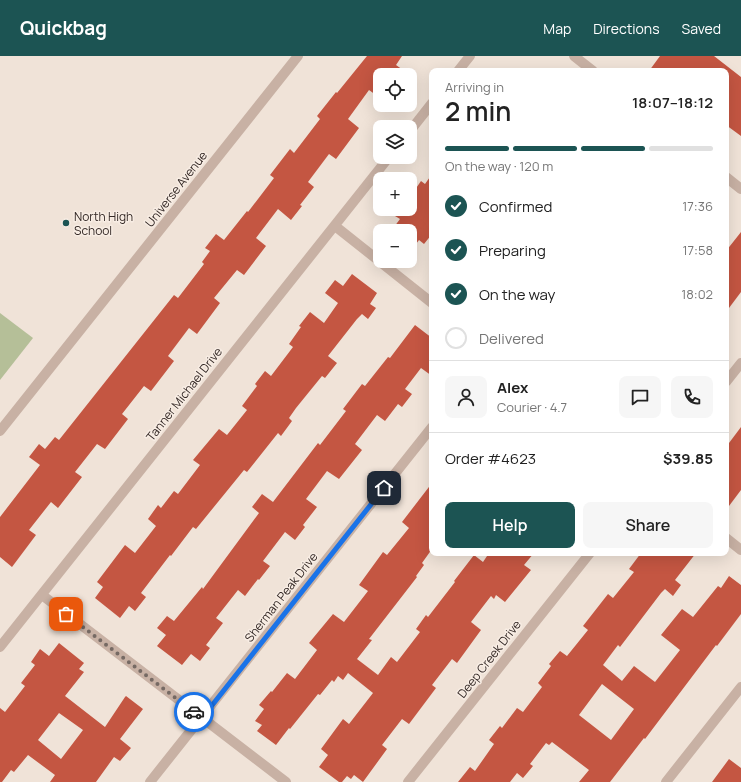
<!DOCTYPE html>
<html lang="en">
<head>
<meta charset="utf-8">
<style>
  :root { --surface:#fff; --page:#f6f6f6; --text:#222; --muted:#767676; --line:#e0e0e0; --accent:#1c5453 }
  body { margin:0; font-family:Manrope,sans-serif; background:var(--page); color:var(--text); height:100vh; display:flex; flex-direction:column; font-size:15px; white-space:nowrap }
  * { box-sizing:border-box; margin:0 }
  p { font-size:13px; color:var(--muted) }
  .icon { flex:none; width:22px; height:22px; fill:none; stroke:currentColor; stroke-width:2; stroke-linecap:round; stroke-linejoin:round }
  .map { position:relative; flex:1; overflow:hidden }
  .drawer { position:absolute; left:429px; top:12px; width:300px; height:488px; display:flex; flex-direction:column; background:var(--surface); border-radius:8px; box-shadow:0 4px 16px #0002 }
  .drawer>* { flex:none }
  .tools { position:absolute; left:373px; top:12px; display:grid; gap:8px }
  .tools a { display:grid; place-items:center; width:44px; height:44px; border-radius:8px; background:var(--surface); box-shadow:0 4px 16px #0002; font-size:20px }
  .pin { position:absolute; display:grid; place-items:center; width:34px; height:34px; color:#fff; margin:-17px; border-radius:8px; box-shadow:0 2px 6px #0006 }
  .courier { position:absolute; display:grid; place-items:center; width:40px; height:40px; margin:-20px; border:3px solid #1a73e8; border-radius:50%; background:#fff; color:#222; box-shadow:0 1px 5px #0007 }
  .headline em { font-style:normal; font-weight:600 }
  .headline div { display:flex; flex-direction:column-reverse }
  .headline { display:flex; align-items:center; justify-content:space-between; height:68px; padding:0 16px }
  h1 { font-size:26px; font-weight:600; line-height:30px }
  .bar { display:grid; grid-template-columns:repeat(4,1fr); gap:6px 4px; align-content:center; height:48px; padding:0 16px }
  .bar i { height:5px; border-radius:3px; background:var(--line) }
  .bar .on { background:var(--accent) }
  .bar p { grid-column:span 4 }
  .line { display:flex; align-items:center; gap:10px; padding:0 16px; border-top:1px solid var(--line) }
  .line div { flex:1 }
  .round { display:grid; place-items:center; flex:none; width:42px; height:42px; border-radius:8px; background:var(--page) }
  ol { padding:0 16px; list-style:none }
  li { display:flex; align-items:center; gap:12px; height:44px }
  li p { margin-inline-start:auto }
  li .icon { padding:4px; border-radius:50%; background:var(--accent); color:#fff; stroke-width:4 }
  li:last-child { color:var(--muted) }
  li i { width:22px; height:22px; border:2px solid var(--line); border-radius:50% }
  .button { display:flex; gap:8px; margin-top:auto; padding:8px 16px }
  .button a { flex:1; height:46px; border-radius:8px; background:var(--accent); color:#fff; font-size:16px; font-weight:600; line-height:46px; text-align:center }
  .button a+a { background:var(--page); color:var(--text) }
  header { display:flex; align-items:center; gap:24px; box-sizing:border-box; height:56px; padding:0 20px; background:var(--accent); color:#fff }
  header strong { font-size:19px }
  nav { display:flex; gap:22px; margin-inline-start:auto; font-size:14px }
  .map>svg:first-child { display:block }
</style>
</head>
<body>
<header>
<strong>Quickbag</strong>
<nav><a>Map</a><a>Directions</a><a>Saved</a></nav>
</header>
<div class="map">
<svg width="741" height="726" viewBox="0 0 741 726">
  <rect width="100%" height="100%" fill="#f0e3d8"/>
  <path fill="#b5bf98" d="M0,257L33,282L0,324Z"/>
  <path fill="#c45642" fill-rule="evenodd" d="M367,0H402L396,9L410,19H380V42L369,34L348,63L359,72L336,103L329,98L308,126L314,131L300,149L302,150L291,164L278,153L256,182L266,190L244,219L237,214L214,242L220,247L197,278L189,272L168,300L174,305L151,335L144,330L122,358L128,363L105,393L97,388L75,416L82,421L58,452L51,446L29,474L36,479L12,511L0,501V461L40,409L29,401L39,388L45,393L55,381L59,384L174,239L178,242L204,208L202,206L210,195L205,192L216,178L224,184L247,155L248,156L274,122L270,119L290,93L294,97L320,63L317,60L336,36L337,37Z
    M660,0H714L741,21V80L726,69V15H649Z
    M432,118V178L424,188L419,184L410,196V175H391L400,163L395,160L401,153H410V141L421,125L425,128Z
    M741,176V236L726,256V195Z
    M352,218L377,237L370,248L376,252L368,263L362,258L357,263L328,300L337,307L325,322L322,320L296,352L289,362L292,365L281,380L278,377L247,416L244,414L196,473L193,471L171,500L170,499L141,537L146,541L135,555L129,550L120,562L95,542L103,531L97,526L125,489L135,497L156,470L148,463L158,449L161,452L174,435L178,438L200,409L193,404L219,373L227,379L247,354L242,350L257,330L255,328L265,315L271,320L293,291L289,288L301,271L299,270L310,256L324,267L338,247L325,237L335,224L343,230Z
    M415,269L432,282V320L421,312L405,333L412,338L402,351L398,348L385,365L377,359L355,388L362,394L339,423L327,415L306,443L317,451L303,469L305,471L295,484L285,476L263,505L270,510L259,524L258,523L245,540L238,534L216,562L223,567L206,589L210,592L200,605L191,598L182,609L157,590L166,579L157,572L167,560L174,565L202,531L203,533L259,457L252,451L262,438L273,446L318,387L320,389L346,355L343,353L362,328L365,330L388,301L390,302Z
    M741,371V434L726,454V391Z
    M432,427V493L422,507L424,509L416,520L417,521L369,583L372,584L357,603L378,619L391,601L397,606L420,576L416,573L426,559L428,561L455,526L454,525L474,499L483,506L489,497H534L524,509L531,514L505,546L496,539L494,543L491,540L471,566L481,574L457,607L452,603L432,629L436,632L409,668L402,663L382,689L387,693L363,726L354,719L351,723L347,720L342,726H339L319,711L328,699L321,693L343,663L349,668L373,637L348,617L343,624L338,620L334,626L332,624L320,639L318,638L290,673L289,672L276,689L257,675L262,669L255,665L264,653L259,649L271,635L272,636L287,617L295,623L317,594L309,587L333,558L344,566L368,535L359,529L383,496L387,499L409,472L402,466Z
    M641,497H696L675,524L681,529L673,540L665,533L661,537L620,591L618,589L603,609L622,625L634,610L655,626L680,594L661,579L682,553L693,561L718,530L721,532L729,520L741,529V558L717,590L716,589L645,683L644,682L610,726H579L589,714L552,686L549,689L546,687L530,708L533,710L523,722L517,717L510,726H458L470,711L475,715L494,688L489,684L500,670L502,672L517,652L523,656L542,631L538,627L551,610L549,608L560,595L567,600L588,574L583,570L608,538L613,542L634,516L629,513ZM602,628L634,653L611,684L579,659Z
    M59,587L84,607L79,613L84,616L65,640L69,643L105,671L125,641L126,640L143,653L120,683L131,692L120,705L114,701L96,726H50L55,719L28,699L14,716L11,714L2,726H0V652L5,656L25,630L21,627L35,609L31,606L40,593L49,600ZM59,657L83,674L61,703L38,684Z
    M729,703L741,712V726H712Z"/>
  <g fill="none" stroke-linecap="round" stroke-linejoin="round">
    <path stroke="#c8b1a4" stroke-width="10" d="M574,0L593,15
      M458,15L470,0
      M410,75L432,47
      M726,121L741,133
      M335,170L432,247
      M726,326L741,307
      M726,482L741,494
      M42,539L286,726
      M0,591L389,101
      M150,726L432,371
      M408,726L590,497
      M666,726L741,631"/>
    <path stroke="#c8b1a4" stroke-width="10" d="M0,375L298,0"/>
  </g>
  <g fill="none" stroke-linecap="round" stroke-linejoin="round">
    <path stroke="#766a64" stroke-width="4" stroke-dasharray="0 7.2" d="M66,558L194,656"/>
    <path stroke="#1a73e8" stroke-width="5" d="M194,656L202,662L384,432"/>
  </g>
  <circle fill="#1c5453" stroke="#f8ede4" stroke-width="1.5" cx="66" cy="167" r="4"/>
  <g text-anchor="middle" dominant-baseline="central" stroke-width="3" stroke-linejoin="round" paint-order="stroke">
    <g font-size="12" fill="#342926" stroke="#f8ede4">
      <text transform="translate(176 133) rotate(-52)">Universe Avenue</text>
      <text transform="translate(184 338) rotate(-52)">Tanner Michael Drive</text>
      <text transform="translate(281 541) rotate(-52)">Sherman Peak Drive</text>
      <text transform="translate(489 603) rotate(-52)">Deep Creek Drive</text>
    </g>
    <g font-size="12" fill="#342926" stroke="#f8ede4" text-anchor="start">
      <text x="74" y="160">North High<tspan x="74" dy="14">School</tspan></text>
    </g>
  </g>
</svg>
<div class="tools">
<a><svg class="icon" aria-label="locate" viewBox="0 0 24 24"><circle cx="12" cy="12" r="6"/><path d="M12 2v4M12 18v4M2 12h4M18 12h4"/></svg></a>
<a><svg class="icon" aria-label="layers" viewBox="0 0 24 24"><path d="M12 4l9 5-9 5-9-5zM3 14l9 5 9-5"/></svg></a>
<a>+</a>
<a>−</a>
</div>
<div class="pin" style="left:66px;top:558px;background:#ea580c"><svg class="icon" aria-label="bag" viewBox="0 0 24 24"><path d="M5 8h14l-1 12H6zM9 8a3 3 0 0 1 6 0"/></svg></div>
<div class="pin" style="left:384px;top:432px;background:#1f2937"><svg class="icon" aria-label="home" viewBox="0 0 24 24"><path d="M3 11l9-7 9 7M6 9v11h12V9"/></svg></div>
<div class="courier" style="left:194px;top:656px"><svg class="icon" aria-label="car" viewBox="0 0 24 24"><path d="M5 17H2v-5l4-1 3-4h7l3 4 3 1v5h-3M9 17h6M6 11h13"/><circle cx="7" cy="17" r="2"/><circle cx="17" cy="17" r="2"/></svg></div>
<section class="drawer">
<div class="headline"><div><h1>2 min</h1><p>Arriving in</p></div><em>18:07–18:12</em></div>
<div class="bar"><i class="on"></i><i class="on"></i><i class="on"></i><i></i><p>On the way · 120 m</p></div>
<ol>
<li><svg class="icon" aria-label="check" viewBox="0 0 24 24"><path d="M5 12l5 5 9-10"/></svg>Confirmed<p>17:36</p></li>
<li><svg class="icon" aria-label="check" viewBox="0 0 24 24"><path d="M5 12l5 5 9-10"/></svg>Preparing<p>17:58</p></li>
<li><svg class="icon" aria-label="check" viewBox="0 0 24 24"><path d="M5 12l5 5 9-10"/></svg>On the way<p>18:02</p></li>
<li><i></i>Delivered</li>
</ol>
<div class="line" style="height:72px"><a class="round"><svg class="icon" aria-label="person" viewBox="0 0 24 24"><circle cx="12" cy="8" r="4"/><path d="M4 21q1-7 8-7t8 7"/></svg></a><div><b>Alex</b><p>Courier · 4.7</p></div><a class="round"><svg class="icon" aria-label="chat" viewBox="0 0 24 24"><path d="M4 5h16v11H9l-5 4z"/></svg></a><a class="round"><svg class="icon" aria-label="phone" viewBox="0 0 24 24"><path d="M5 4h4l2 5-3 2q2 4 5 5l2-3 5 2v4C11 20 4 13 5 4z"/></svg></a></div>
<div class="line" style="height:52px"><div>Order #4623</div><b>$39.85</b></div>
<div class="button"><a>Help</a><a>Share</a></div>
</section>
</div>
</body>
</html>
